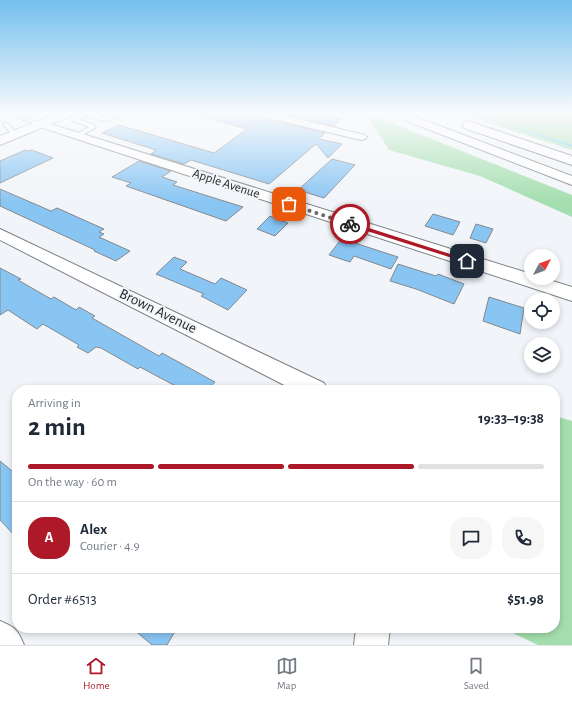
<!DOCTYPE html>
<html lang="en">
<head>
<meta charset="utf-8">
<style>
  :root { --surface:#fff; --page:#f6f6f7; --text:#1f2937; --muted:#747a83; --line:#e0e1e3; --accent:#ad1927 }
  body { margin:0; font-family:"Alegreya Sans",sans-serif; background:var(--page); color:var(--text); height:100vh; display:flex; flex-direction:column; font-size:15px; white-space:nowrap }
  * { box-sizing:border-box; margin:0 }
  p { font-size:13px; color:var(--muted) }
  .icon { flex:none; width:22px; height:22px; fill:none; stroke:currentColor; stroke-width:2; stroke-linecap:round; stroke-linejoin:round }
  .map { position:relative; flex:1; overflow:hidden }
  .side { position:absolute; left:12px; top:385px; width:548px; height:248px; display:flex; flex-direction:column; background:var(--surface); border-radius:16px; box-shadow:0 2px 6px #0003 }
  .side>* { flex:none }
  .needle { width:26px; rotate:49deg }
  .tools { position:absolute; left:524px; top:249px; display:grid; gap:8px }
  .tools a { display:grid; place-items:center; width:36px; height:36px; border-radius:50%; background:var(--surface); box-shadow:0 2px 6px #0003; font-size:20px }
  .pin { position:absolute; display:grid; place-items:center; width:34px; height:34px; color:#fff; margin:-17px; border-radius:8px; box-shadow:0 2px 6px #0006 }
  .courier { position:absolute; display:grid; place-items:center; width:40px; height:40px; margin:-20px; border:3px solid #ad1927; border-radius:50%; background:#fff; color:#222; box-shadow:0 1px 5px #0007 }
  .headline em { font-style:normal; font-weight:700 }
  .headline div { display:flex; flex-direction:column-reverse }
  .headline { display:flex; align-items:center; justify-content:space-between; height:68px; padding:0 16px }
  h1 { font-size:26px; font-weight:700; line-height:30px }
  .bar { display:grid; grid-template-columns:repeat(4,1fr); gap:6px 4px; align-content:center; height:48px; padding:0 16px }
  .bar i { height:5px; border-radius:3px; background:var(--line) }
  .bar .active { background:var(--accent) }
  .bar p { grid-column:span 4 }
  .line { display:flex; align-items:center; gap:10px; padding:0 16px; border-top:1px solid var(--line) }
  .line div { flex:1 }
  .round { display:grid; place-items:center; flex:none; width:42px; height:42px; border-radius:16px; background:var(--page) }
  .menu { display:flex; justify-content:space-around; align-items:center; height:56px; border-top:1px solid var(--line); background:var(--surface); font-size:11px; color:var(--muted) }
  .menu a { display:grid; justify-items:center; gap:2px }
  .menu .active { color:var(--accent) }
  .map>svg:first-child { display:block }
</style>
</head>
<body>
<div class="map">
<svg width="572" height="645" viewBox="0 0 572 645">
  <rect width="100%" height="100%" fill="#f1f5f9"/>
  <path fill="#a4deae" d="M458,113H572V150Z
    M374,116L572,195V217L480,176L389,150L370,120Z
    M555,416L572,421V645H538L502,628H555Z"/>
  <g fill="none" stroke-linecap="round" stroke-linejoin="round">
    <path fill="#65cff6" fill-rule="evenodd" d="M469,113H472L572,145V147Z"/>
  </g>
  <path fill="#89c5f3" stroke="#84888b" d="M203,113H254L256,116L325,133L319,139L342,144L328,158L316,144L269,184L191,160L184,164L151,154L156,150L102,133L119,125L214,153L247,129L203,117Z
    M279,113H312L341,119L334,126Z
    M25,150L29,151L32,150L53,158L0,183V161Z
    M332,159L355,165L324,198L298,190Z
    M139,161L171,171L162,177L177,182L173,185L243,207L226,221L126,186L131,183L112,177Z
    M0,189L51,211L57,208L104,229L99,232L104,234L99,237L130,251L116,261L94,251L95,250L0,206Z
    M433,214L460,222L453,235L425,226Z
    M270,216L288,223L275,236L257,229Z
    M476,224L493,229L486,243L470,238Z
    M342,238L361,245L398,257L391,269L354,256L350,262L329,255Z
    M174,257L187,262L180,269L215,284L221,278L247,290L228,310L201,296L204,294L156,274Z
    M398,264L436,276L438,274L464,284L454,304L416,289L390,281Z
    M0,268L21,279L18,280L51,299L54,297L76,310L79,307L95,316L92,318L159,356L162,353L215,382L208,390H183L140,367L138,369L101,348L96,347L88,353L77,347L79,345L43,324L37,329L8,310L0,315Z
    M489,297L524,308L520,334L483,321Z
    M0,461L17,475V538L0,520Z
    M132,628H177L167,645H152Z"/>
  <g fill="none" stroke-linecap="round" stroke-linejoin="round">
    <g stroke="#7d8083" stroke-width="2">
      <path id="lane" d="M3,113H10L44,124L39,125Z
        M82,113H93L92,114L106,117L121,113H129L106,121L87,116L79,120L93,124L95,128L79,137H75V135L89,127L73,121L74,118L82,115Z
        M4,123H8L18,135L17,136H13L3,124Z"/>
    </g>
    <g stroke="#7d8083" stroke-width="2">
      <path id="street" d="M255,113H273L365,135L367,137L365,139L361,140L256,115Z
        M41,121L531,274V278H543L572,287V301L37,126L36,124Z
        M0,229L324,383L328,390H294L0,240Z
        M0,621C15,627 18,630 24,645H0Z
        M356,628H390L388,645H354Z"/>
    </g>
    <g stroke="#7d8083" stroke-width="2">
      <path id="primary" d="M59,113H75L73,115L0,145V136Z"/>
    </g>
    <g stroke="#7d8083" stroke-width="2">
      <path id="highway" d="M389,113H405L572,176V185L391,115Z
        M468,121L572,156V165L464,128L462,125L464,122Z"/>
    </g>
    <use href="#lane" fill="#fff" fill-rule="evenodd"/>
    <use href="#street" fill="#fff" fill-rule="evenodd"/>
    <use href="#primary" fill="#fff" fill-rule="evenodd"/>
    <use href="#highway" fill="#fff" fill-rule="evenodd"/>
  </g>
  <linearGradient id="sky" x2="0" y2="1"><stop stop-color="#73bfee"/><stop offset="0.56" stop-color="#f9fafc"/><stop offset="1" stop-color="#f9fafc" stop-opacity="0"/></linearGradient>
  <rect width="572" height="203" fill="url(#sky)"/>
  <path fill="#ad1927" d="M350,222L469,260L470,261L465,262L348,225V224Z"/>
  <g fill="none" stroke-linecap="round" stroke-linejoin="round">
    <path stroke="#686a6c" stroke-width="4" stroke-dasharray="0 7.2" d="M289,204L350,224"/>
  </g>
  <g text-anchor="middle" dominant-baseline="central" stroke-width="4" stroke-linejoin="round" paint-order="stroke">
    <g font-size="13" fill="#1e1f20" stroke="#f1f5f9">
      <text transform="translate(226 184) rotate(18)">Apple Avenue</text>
    </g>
    <g font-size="15" fill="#1e1f20" stroke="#f1f5f9">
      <text transform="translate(158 311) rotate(26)">Brown Avenue</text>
    </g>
  </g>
</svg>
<div class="tools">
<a><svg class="needle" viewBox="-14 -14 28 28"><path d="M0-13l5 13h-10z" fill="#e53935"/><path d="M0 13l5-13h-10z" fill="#747a83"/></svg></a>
<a><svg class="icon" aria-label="locate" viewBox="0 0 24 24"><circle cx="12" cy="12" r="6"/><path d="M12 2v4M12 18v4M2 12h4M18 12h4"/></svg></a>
<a><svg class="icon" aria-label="layers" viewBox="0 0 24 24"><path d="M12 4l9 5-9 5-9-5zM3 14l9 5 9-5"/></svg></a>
</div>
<div class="pin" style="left:289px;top:204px;background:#ea580c"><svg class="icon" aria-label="bag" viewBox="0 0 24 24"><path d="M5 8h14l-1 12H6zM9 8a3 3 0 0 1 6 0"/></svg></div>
<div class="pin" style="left:467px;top:261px;background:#1f2937"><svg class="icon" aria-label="home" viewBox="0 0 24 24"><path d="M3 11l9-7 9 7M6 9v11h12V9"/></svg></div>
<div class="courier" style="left:350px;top:224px"><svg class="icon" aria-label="bike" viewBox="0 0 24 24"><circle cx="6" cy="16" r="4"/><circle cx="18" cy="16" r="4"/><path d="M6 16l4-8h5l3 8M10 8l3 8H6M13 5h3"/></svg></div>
<section class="side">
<div class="headline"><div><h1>2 min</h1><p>Arriving in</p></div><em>19:33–19:38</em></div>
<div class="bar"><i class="active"></i><i class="active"></i><i class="active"></i><i></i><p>On the way · 60 m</p></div>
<div class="line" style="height:72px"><b class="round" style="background:var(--accent);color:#fff">A</b><div><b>Alex</b><p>Courier · 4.9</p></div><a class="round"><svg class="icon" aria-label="chat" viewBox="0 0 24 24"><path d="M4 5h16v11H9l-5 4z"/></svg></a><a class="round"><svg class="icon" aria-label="phone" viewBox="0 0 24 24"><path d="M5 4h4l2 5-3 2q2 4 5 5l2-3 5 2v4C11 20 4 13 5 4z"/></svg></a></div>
<div class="line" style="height:52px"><div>Order #6513</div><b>$51.98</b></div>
</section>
</div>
<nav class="menu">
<a class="active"><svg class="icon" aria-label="home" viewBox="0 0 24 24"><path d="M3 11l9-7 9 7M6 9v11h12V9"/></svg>Home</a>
<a><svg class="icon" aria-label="map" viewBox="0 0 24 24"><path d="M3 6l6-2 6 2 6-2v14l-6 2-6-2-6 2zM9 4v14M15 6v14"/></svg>Map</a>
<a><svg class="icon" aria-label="saved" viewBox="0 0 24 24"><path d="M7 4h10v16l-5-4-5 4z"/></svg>Saved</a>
</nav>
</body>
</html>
